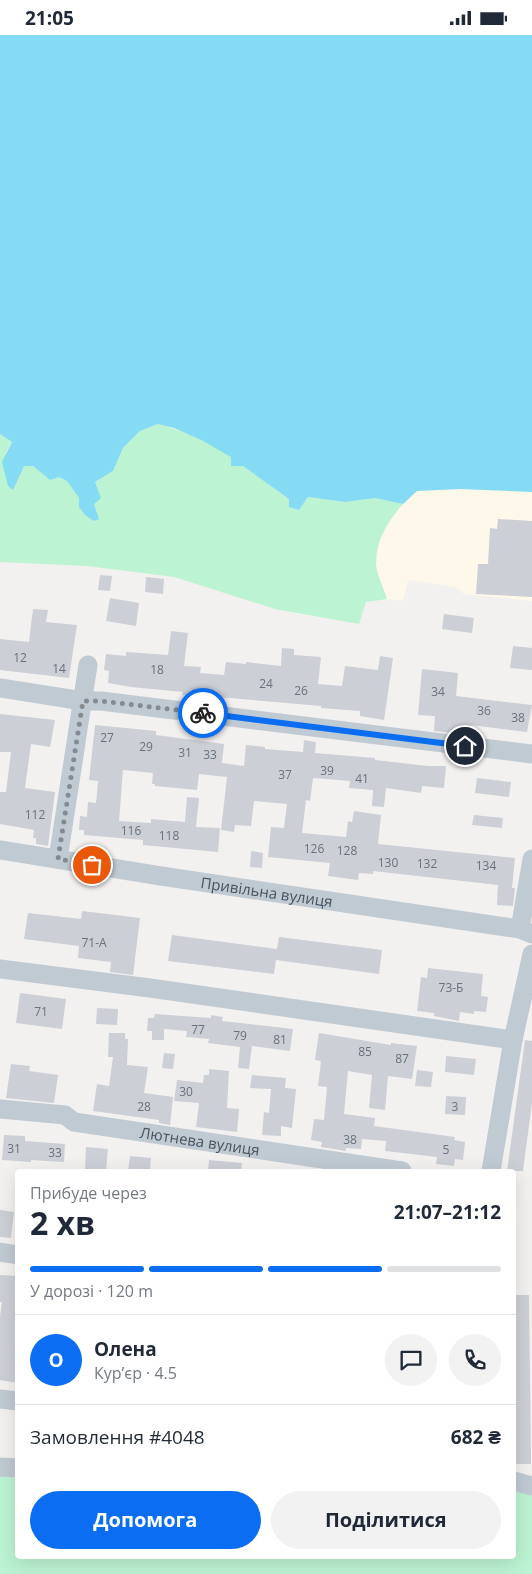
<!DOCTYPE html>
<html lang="uk">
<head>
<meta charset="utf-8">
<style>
  :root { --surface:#fff; --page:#f2f2f3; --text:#1f2937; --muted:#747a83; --line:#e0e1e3; --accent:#0b6df2 }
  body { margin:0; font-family:"Open Sans",sans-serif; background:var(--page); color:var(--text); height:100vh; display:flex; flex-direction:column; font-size:19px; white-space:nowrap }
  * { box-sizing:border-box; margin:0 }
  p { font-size:16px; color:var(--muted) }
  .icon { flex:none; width:28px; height:28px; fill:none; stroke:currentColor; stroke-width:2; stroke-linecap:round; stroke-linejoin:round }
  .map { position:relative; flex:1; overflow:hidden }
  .side { position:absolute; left:15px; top:1134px; width:501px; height:390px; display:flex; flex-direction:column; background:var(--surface); border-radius:5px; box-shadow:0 5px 20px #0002 }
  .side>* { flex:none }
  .pin { position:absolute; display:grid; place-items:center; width:42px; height:42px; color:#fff; margin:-21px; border:2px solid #fff; border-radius:50%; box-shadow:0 1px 5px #0007 }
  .courier { position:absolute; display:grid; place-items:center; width:50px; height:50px; margin:-25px; border:4px solid #0b6df2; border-radius:50%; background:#fff; color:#222; box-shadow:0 1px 6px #0007 }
  .headline em { font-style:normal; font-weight:700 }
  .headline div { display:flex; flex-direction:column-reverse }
  .headline { display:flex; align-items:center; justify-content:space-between; height:85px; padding:0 15px }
  h1 { font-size:32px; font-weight:700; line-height:38px }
  .bar { display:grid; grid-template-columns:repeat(4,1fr); gap:8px 5px; align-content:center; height:60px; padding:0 15px }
  .bar i { height:6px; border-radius:4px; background:var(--line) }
  .bar .current { background:var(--accent) }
  .bar p { grid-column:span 4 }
  .line { display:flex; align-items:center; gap:12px; padding:0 15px; border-top:1px solid var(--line) }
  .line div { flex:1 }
  .round { display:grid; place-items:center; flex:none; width:52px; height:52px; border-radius:26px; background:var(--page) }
  .action { display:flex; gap:10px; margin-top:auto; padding:10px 15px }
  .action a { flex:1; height:58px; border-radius:30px; background:var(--accent); color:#fff; font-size:20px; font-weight:700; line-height:58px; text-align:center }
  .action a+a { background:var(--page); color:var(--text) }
  .status { display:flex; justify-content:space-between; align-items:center; height:35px; padding:0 25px; background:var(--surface); direction:ltr }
  .status svg { height:14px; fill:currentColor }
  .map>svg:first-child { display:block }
</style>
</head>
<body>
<div class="status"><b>21:05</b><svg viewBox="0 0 49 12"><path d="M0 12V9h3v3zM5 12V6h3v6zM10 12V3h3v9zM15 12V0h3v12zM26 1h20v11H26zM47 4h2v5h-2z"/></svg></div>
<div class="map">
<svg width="532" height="1539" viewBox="0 0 532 1539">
  <rect width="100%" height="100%" fill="#f3f0f0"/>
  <path fill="#fdf8e9" d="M460,454L532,457V566L464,559L455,552L408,545L403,566L387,564L376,531L379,506L390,483L417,456Z"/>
  <path fill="#bcf3d2" d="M158,389C185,396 208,408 232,422L231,431H243L289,464V472L299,475L308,462L345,467L375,463L403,469C388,486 375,506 376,530C377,541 384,554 387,564L366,567L359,589L275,574L174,542L87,531L0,527V399L12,407L6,417L13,455L23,431H33L50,445L59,441L67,446L79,463L99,484L94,469L95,447L113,436L123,413L140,396Z
    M0,1436L17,1437L18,1521H514V1452L532,1456V1539H0Z"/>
  <path fill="#85dbf3" d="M0,0H532V457L460,454L417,456L403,469L375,463L345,467L308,462L299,475L289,472V464L243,431H231V422L203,406L174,393L158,389L140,396L123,413L113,436L95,447L101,463L94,469L99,484L94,486L85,480L79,472V463L67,446L59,442L50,445L33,431H24L13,455L8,451L2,427L12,407L0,399Z"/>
  <path fill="#cccfd5" d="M498,484L532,486V562L476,559L478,529H488L490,493L497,494Z
    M100,540L112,541L110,556L98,555Z
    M146,542L164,544L163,559L145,557Z
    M110,563L139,568L136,591L106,586Z
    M33,574L48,575L46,587L77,590L69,643L0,635V604L29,607Z
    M444,579L474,583L472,598L442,594Z
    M171,596L188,598L184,631L201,632L200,638L224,640L226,627L246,629V627L281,631L282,613L294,614V620L321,622L318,649L342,651L345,631L378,635L380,621L393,623L384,685L360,681V676L321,673V671L206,661L205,662L182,660L183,657L131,652L108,648L109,636L104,635L106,619L126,621V617L168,620Z
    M513,611L532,613V635L510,633Z
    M422,634L458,638L456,661L532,670L527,697L471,690V700L434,696L435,681L418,680Z
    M0,679L55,685L50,712L31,709L25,753L55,757L48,811L36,809V803H33L34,795L0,789V757H6L11,717H0Z
    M95,690L156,696V700L224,709L222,728L244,731L246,710L265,712V714L303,717L304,705L316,707L315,718L375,723V725L428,731H446L444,753L422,751L421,758L386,753L384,772L372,771L373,755L349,753L350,746L313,743L310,766L306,765L302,798L346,802L348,786L352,787L354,776L381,780L378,809L515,823L512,853H515L513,871L497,870L498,850L373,836V839L359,838L358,845L328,841L330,828L268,822L271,792L284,793L287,769L254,766L251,791L235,790L234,797L221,795L227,742L199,739L197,755L155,751V749H152L153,738L123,735L119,786L151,788V784L185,787L187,762L199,763L196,792L220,793L218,817L143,810V805L84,800V795H79L80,781L87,782L88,767L96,768L98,746L89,745Z
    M477,743L511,747L509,762L475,758Z
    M474,780L503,783L502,793L472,790Z
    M251,816L263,818L262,833L250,832Z
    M82,876L140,883L133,940L110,937L111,927L78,923L79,911L24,904L28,878L81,884Z
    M172,900L277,914L279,902L382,915L379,939L276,925L274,939L168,926Z
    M428,933L483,939L481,961L488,962L486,977L474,976V979L460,977L459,986L434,981V978L417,976L421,942L427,943Z
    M20,958L66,964L62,994L16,988Z
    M97,973L118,974L117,990L96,989Z
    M155,979L211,983V980L223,982L222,986L293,994L290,1016L252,1011L249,1034L238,1033L240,1012L208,1008L209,1004L186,1002L187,996L164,994V1005H152V996H147L148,983H154Z
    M109,998H125V1004H128L127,1030L148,1032L144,1058L173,1062L170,1090L159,1088V1085L93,1076L97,1049L109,1051L113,1022H108Z
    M319,998L391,1010V1008L417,1011L412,1044L388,1041L385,1075L369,1073L372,1040L348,1036L344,1079L375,1083L374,1091L455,1102L454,1105L465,1107L463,1125L455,1124L454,1131L436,1129L437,1122L385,1116L386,1106L362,1104L361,1114L346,1113V1116L321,1112L322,1107L311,1105L314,1084L324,1085L327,1052L318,1051L321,1026L315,1025Z
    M525,1005L532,1006V1068L523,1136H507Z
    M164,1018L175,1019L173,1034L162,1033Z
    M446,1021L476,1024L474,1040L445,1037Z
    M11,1029L30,1031L29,1036L58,1040L54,1068L6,1063Z
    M209,1034L229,1036L227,1073L239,1074L237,1097L196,1092L199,1068L174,1066L177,1045L203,1048L204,1040H209Z
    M417,1035L433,1037L431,1052L415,1051Z
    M252,1040L286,1043L285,1053L296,1054L292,1093L281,1091V1101L262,1100L264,1077L269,1078L271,1054L250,1053Z
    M446,1061L466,1062L465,1080L445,1079Z
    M4,1100L25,1101V1106L65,1109L64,1127L31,1125V1127L2,1125Z
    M86,1112L108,1114L106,1136H85Z
    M130,1121L151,1123L150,1136H128Z
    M209,1125L242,1128L241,1136H208Z
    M0,1175L14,1177L11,1203L0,1202Z
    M0,1240L18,1241V1348L0,1345V1282L2,1267H0Z
    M514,1260H529L531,1429H516V1394H514Z"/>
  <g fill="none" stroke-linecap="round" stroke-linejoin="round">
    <g stroke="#c0cad3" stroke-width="19">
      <path d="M0,653L83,666H101L532,719"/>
      <path id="s1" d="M0,815L161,841L520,894L532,899"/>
      <path d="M58,824L88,630"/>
      <path d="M520,894L532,824"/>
      <path d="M0,934L150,953L513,1005"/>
      <path id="s2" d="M0,1074L65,1080L74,1087L402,1136"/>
      <path d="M491,1136L513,1005L532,919"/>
      <path d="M0,1217L18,1220"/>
      <path d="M0,1364L18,1366"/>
      <path d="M0,1432L18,1433"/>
      <path d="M514,1446L532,1451"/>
    </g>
  </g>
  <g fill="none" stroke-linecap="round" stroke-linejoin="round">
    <path stroke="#838a92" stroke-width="5" stroke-dasharray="0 9" d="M92,830L58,824L83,666H101L203,678"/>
    <path stroke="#0b6df2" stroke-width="6" d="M203,678L465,711"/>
  </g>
  <g text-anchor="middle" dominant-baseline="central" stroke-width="4" stroke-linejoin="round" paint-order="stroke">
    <g font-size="12" fill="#68727c">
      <text x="20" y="622">12</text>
      <text x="59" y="633">14</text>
      <text x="157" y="634">18</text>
      <text x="266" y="648">24</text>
      <text x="301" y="655">26</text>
      <text x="438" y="656">34</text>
      <text x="484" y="675">36</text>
      <text x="518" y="682">38</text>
      <text x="107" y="702">27</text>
      <text x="146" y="711">29</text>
      <text x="185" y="717">31</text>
      <text x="210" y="719">33</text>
      <text x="327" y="735">39</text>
      <text x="285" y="739">37</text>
      <text x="362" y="743">41</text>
      <text x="35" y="779">112</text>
      <text x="131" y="795">116</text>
      <text x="169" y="800">118</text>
      <text x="314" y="813">126</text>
      <text x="347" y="815">128</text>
      <text x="388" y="827">130</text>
      <text x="427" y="828">132</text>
      <text x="486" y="830">134</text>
      <text x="94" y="907">71-А</text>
      <text x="451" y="952">73-Б</text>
      <text x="41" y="976">71</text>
      <text x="198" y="994">77</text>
      <text x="240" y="1000">79</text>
      <text x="280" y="1004">81</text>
      <text x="365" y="1016">85</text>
      <text x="402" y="1023">87</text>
      <text x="186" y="1056">30</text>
      <text x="144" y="1071">28</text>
      <text x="455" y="1071">3</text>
      <text x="350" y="1104">38</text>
      <text x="14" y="1113">31</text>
      <text x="446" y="1114">5</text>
      <text x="55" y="1117">33</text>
    </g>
    <g font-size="15" fill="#46535f" stroke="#fff">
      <text stroke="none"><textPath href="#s1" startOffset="270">Привільна вулиця</textPath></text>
      <text stroke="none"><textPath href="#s2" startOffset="204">Лютнева вулиця</textPath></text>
    </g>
  </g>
</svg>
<div class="pin" style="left:92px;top:830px;background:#ea580c"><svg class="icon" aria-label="bag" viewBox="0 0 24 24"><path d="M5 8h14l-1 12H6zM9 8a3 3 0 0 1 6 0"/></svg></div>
<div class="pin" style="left:465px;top:711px;background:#1f2937"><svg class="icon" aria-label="home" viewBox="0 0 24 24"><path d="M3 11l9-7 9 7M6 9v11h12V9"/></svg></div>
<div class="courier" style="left:203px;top:678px"><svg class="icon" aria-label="bike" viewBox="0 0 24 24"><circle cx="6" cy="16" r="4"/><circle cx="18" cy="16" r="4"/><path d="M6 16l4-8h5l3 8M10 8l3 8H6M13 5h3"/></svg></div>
<section class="side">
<div class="headline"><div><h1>2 хв</h1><p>Прибуде через</p></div><em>21:07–21:12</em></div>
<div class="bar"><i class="current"></i><i class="current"></i><i class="current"></i><i></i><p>У дорозі · 120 m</p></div>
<div class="line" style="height:90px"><b class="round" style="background:var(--accent);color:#fff">О</b><div><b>Олена</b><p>Кур’єр · 4.5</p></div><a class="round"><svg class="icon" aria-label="chat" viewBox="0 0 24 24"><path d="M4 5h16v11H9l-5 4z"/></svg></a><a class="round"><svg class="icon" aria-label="phone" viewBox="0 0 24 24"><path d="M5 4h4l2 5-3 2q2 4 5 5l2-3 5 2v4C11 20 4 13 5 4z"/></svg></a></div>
<div class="line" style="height:65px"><div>Замовлення #4048</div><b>682 ₴</b></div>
<div class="action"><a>Допомога</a><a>Поділитися</a></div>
</section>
</div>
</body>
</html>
